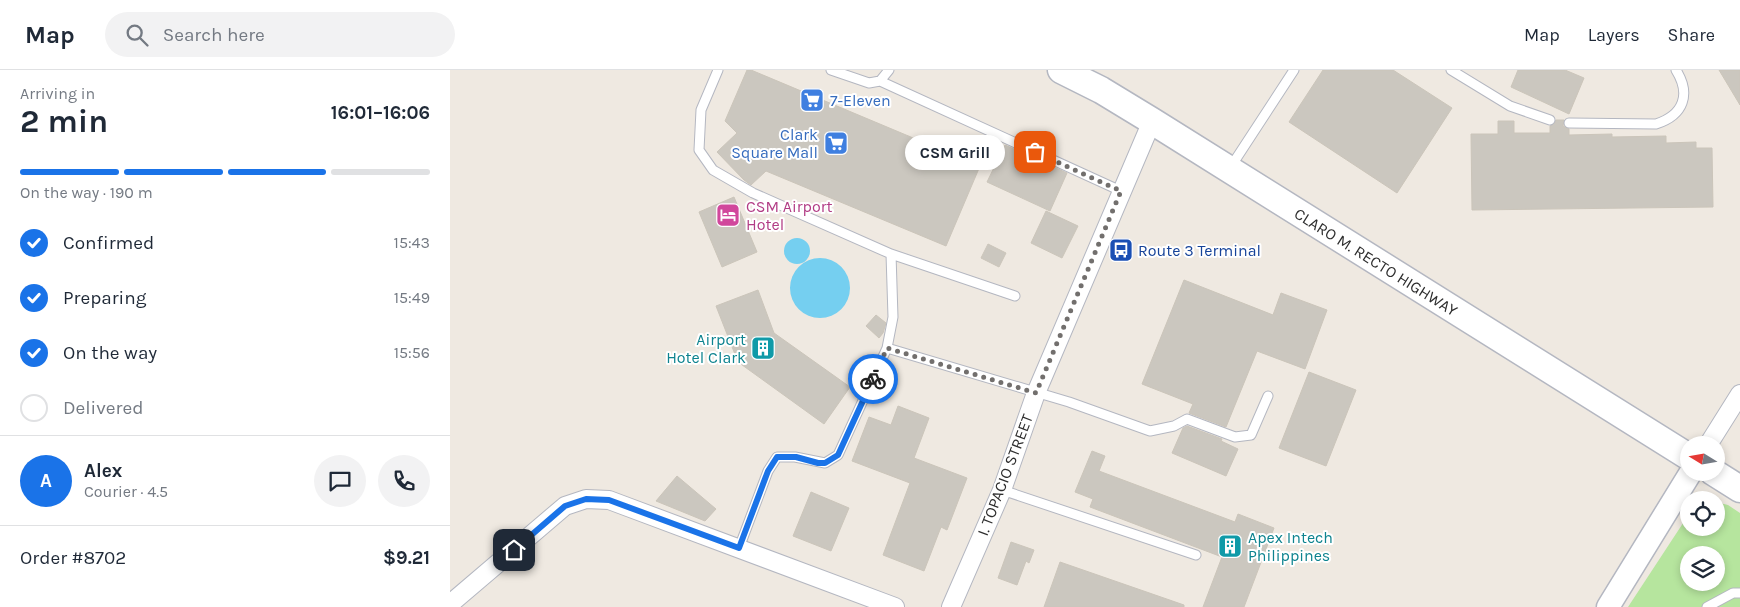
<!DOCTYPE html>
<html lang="en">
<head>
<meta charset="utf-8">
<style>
  :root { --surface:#fff; --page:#f2f2f3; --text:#1f2937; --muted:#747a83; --line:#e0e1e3; --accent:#1a73e8 }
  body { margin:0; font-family:Karla,sans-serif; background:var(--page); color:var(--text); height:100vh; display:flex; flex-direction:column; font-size:19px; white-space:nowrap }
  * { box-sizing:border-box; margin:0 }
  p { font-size:16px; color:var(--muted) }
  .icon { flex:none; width:28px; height:28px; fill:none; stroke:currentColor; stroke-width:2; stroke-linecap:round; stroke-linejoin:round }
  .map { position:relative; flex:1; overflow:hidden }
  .drawer { display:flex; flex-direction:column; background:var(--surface); width:450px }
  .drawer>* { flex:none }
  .needle { width:32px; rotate:281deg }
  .controls { position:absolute; left:1230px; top:366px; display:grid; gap:10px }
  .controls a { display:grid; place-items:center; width:45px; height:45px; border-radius:50%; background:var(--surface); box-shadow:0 2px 8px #0003; font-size:25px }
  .pin { position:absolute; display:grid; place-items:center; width:42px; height:42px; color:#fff; margin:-21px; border-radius:10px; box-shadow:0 2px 8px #0006 }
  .courier { position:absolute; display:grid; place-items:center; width:50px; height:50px; margin:-25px; border:4px solid #1a73e8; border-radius:50%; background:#fff; color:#222; box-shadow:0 1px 6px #0007 }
  .bubble { position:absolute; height:35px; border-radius:18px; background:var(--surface); box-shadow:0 2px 8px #0003; font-size:16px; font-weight:700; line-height:35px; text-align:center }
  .summary em { font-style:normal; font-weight:700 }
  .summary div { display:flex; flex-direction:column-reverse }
  .summary { display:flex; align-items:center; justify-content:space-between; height:85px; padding:0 20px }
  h1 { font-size:32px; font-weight:700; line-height:38px }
  .bar { display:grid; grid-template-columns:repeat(4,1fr); gap:8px 5px; align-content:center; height:60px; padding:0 20px }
  .bar i { height:6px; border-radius:4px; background:var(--line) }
  .bar .selected { background:var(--accent) }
  .bar p { grid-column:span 4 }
  .line { display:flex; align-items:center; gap:12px; padding:0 20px; border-top:1px solid var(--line) }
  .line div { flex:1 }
  .round { display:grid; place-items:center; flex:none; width:52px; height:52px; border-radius:26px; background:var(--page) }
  ol { padding:0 20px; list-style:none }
  li { display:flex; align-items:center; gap:15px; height:55px }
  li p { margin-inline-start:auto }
  li .icon { padding:5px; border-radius:50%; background:var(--accent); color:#fff; stroke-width:4 }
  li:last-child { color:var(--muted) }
  li i { width:28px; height:28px; border:2px solid var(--line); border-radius:50% }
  header { display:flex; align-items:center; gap:30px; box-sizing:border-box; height:70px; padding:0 25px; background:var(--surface); border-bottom:1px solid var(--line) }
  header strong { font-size:24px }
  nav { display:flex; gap:28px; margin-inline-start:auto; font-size:18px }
  .search { width:350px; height:45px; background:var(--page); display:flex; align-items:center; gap:12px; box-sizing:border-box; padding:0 18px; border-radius:28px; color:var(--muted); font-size:19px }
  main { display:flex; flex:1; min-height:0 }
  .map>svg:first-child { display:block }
</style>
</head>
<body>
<header>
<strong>Map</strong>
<div class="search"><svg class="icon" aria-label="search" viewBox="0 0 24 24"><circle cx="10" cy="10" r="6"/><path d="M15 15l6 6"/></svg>Search here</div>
<nav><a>Map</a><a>Layers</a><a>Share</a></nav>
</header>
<main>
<section class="drawer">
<div class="summary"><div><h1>2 min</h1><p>Arriving in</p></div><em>16:01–16:06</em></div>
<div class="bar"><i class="selected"></i><i class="selected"></i><i class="selected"></i><i></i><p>On the way · 190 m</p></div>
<ol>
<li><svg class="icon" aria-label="check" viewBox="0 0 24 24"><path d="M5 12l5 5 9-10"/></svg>Confirmed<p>15:43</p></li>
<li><svg class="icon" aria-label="check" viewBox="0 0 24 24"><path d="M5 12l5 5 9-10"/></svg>Preparing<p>15:49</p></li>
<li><svg class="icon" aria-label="check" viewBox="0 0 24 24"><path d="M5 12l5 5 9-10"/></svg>On the way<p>15:56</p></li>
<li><i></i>Delivered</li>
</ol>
<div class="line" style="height:90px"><b class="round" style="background:var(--accent);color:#fff">A</b><div><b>Alex</b><p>Courier · 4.5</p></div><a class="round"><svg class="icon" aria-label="chat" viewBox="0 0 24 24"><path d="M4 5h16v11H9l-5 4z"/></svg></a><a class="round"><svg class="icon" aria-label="phone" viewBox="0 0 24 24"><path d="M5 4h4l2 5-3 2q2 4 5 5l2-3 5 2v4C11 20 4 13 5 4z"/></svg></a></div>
<div class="line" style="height:65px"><div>Order #8702</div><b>$9.21</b></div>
</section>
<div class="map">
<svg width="1290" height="537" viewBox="0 0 1290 537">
  <rect width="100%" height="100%" fill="#efe9e1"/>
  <path fill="#b6e59e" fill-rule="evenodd" d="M1266,432L1278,435L1290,443V537H1178L1239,444V458H1266ZM1239,485H1266V512H1239Z"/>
  <path fill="#75cff0" d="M334 181a13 13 0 1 1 26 0a13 13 0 1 1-26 0Z
    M340 218a30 30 0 1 1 60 0a30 30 0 1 1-60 0Z"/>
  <path fill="#cbc7bf" stroke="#cbc5ba" d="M297,0H301L530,96L496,176L316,101L301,115L294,110L267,82L287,63L275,51Z
    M873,0H943L1002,38L947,123L839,52Z
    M1068,0H1115L1134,8L1119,44L1061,17Z
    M1269,0H1290V35Z
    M1106,50H1114L1113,56L1119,59V65L1162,64V67L1216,66V73L1246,72V78H1262L1263,137L1022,140L1021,64H1048V51H1064V63H1100V56L1104,54Z
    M555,75L617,103L600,141L537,112Z
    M284,127L307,182L272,197L249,142Z
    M596,141L628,156L612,188L581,173Z
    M538,174L556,183L549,197L531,188Z
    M734,210L823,245L831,223L877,240L855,299L807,281L776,357L739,343L743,334L692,314Z
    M308,220L324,263L400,317L374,354L288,292L266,236Z
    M426,245L436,253L433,263L429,268L416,256Z
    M859,302L906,320L876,396L829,378Z
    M448,336L479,348L464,388L517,408L497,460L491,457L474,501L433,485L460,413L402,391L419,347L441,355Z
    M737,356L772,369L771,371L788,379L776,406L722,383L733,358Z
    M642,381L655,386L649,401L785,452L788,444L824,458L794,537H753L772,487L640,437L643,429L625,422Z
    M227,406L266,439L255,451L206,431Z
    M361,422L399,438L381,481L343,466Z
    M561,472L584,480L579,493L576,491L567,515L548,508Z
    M610,492L734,535V537H594Z"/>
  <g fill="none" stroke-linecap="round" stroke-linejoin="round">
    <g stroke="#b4b7c1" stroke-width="11">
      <path id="service" d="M268,0L251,40L249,80L263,100L303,123L441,184L565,226
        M381,0L419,13L430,11L439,0
        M1001,0L1060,36L1100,50
        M430,11L671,121
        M1119,53L1206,54C1234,45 1241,24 1226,0
        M780,98L844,0
        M441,184L443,247L437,278L619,332L700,361L724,356L737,349L785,367L801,365L818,326
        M552,420L746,485
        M289,478L318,401L327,387H345L375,393L388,385L437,278
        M1257,537L1283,523H1290"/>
    </g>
    <g stroke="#b4b7c1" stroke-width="20">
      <path id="minor" d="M1258,375L1290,324
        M0,534L115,436L136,429L159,430L445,537
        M501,537L552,420L586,323L702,51"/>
    </g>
    <g stroke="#b4b7c1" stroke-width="25">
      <path id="tertiary" d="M1158,537L1241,402"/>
    </g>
    <g stroke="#b4b7c1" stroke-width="29">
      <path id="secondary" d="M611,0L651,20L702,51L1239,387
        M1263,402L1290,419"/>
    </g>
    <use href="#service" stroke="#fff" stroke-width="9"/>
    <use href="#minor" stroke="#fff" stroke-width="18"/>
    <use href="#tertiary" stroke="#fff" stroke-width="22"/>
    <use href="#secondary" stroke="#fff" stroke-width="26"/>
  </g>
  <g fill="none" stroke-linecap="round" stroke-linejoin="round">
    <path stroke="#726f6d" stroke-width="5" stroke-dasharray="0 9" d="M423,309L437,278L586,323L671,121L585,82"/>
    <path stroke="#1a73e8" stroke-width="6" d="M64,480L115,436L136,429L159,430L289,478L318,401L327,387H346L368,393H375L388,385L423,309"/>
  </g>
  <defs>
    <g id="supermarket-square" transform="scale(1.25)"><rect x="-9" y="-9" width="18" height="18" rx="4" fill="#3f7fe0" stroke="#fff"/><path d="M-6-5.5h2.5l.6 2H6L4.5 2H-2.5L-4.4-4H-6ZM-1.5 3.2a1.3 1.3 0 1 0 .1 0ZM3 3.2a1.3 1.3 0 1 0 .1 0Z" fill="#fff"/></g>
    <g id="hotel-square" transform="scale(1.25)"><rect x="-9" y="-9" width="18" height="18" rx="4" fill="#d1479c" stroke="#fff"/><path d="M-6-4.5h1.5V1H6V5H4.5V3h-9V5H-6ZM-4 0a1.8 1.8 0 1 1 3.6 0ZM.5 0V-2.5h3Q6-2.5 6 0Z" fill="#fff"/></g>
    <g id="bus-square" transform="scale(1.25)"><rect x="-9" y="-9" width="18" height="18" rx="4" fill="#1a4fb4" stroke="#fff"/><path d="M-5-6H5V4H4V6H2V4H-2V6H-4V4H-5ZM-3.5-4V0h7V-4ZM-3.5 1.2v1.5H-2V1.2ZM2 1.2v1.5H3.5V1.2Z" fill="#fff"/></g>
    <g id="building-square" transform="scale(1.25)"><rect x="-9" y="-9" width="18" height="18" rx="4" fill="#0f9aa8" stroke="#fff"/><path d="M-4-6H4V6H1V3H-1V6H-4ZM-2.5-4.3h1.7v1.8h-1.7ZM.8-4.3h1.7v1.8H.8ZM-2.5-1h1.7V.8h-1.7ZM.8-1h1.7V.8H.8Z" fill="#fff"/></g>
  </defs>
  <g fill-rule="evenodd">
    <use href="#supermarket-square" x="362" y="30"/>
    <use href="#supermarket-square" x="386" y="73"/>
    <use href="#hotel-square" x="278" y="145"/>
    <use href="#bus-square" x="671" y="180"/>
    <use href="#building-square" x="313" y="278"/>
    <use href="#building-square" x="780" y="476"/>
  </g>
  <g text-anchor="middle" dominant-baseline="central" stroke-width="4" stroke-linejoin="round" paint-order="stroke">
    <g font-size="16" fill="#366cbe" stroke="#fff" text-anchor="start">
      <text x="380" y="30">7-Eleven</text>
      <text x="368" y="64" text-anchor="end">Clark<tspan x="368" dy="18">Square Mall</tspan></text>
    </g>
    <g font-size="16" fill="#b23c85" stroke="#fff" text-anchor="start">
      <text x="296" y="136">CSM Airport<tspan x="296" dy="18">Hotel</tspan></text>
    </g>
    <g font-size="16" fill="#164399" stroke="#fff" text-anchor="start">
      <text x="688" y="180">Route 3 Terminal</text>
    </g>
    <g font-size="16" fill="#2e2e2e" stroke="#fff">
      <text transform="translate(926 192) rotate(32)">CLARO M. RECTO HIGHWAY</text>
      <text transform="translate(555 405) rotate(-69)">I. TOPACIO STREET</text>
    </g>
    <g font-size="16" fill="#0d838f" stroke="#fff" text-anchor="end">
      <text x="296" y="269">Airport<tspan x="296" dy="18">Hotel Clark</tspan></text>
      <text x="798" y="467" text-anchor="start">Apex Intech<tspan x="798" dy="18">Philippines</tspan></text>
    </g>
  </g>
</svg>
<div class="controls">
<a><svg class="needle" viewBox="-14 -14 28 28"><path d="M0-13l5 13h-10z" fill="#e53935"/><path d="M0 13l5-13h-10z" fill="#747a83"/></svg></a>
<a><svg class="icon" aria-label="locate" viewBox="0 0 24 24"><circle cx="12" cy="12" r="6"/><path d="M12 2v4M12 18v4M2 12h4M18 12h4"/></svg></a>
<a><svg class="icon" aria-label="layers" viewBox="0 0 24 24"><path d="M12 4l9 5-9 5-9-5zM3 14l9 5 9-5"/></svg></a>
</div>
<div class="pin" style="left:585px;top:82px;background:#ea580c"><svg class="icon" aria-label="bag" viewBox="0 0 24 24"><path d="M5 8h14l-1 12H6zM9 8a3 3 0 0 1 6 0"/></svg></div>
<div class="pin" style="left:64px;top:480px;background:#1f2937"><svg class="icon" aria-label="home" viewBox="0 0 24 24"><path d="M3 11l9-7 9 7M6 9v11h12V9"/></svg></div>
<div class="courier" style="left:423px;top:309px"><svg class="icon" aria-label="bike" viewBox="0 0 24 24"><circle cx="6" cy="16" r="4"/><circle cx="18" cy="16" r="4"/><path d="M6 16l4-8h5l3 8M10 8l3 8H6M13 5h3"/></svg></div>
<div class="bubble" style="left:455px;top:65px;width:100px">CSM Grill</div>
</div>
</main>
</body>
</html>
